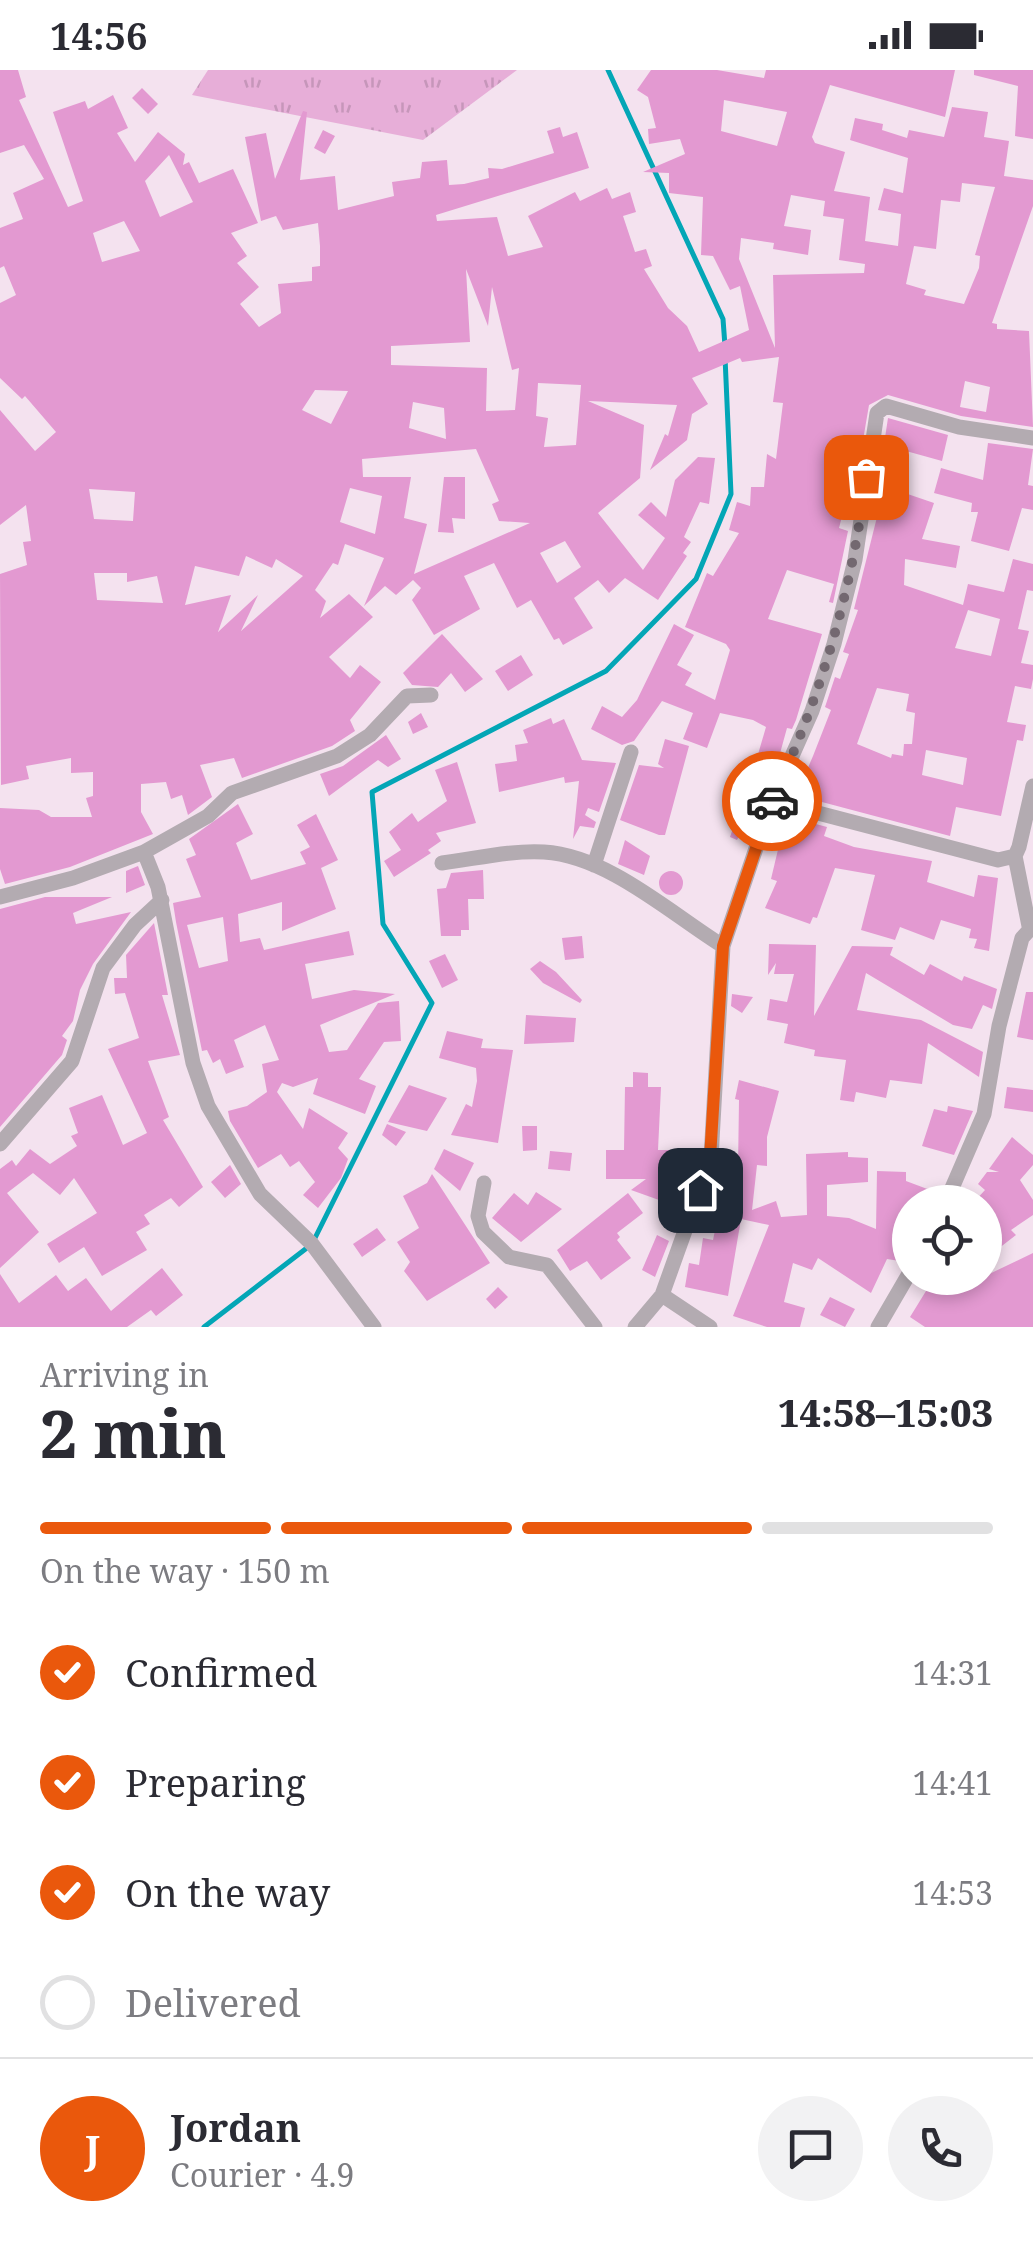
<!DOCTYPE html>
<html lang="en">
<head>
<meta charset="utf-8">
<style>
  :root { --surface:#fff; --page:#f2f2f3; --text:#2b2b33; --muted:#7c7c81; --line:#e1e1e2; --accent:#ea580c }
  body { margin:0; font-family:"Noto Serif",serif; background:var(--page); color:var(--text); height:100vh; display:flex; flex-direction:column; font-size:38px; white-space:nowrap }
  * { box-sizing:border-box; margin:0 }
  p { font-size:32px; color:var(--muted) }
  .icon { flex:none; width:55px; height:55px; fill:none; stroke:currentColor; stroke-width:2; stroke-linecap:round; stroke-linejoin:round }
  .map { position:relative; height:1257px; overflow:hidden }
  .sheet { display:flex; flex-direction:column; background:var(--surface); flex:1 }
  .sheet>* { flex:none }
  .buttons { position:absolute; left:892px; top:1115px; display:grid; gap:20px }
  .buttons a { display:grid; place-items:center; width:110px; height:110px; border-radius:50%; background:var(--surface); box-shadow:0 5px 15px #0003; font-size:50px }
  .pin { position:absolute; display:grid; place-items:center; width:85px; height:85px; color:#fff; margin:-42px; border-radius:20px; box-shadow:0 5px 15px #0006 }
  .courier { position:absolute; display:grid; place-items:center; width:100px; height:100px; margin:-50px; border:8px solid #ea580c; border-radius:50%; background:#fff; color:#222; box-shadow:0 2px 12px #0007 }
  .headline em { font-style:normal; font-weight:800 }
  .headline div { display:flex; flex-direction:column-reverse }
  .headline { display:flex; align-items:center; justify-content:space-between; height:170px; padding:0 40px }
  h1 { font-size:65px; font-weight:800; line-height:75px }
  .bar { display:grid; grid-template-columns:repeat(4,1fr); gap:15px 10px; align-content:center; height:120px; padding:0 40px }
  .bar i { height:12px; border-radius:8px; background:var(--line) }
  .bar .active { background:var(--accent) }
  .bar p { grid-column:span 4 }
  .line { display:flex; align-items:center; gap:25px; padding:0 40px; border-top:2px solid var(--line) }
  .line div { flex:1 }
  .round { display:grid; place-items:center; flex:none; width:105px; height:105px; border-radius:52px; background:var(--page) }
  ol { padding:0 40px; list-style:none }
  li { display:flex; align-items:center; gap:30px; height:110px }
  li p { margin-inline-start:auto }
  li .icon { padding:10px; border-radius:50%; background:var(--accent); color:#fff; stroke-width:4 }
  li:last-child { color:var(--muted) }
  li i { width:55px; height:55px; border:5px solid var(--line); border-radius:50% }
  .status { display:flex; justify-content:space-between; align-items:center; height:70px; padding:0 50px; background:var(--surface); direction:ltr }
  .status svg { height:28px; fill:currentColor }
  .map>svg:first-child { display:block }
</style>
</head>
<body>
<div class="status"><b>14:56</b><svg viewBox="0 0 49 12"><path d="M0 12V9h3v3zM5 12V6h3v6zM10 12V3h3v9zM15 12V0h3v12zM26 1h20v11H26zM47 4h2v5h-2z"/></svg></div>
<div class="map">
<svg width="1033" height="1257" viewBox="0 0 1033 1257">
  <defs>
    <pattern id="park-tufts" width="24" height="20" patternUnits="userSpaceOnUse" patternTransform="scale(2.5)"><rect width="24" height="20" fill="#e7aed8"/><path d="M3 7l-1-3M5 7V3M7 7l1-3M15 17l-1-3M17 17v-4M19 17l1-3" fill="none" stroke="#c696ba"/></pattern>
  </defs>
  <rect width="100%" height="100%" fill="#f4e2ef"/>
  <path fill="url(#park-tufts)" d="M208,0H517L423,70L192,25Z"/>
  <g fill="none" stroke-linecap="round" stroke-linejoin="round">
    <path stroke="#03a6b6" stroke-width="5" d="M608,0L723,249L725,276
      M204,1257L312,1174L432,933L383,854L372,722L606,601L696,509L731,424L725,287"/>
  </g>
  <path fill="#e399d1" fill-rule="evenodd" d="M0,0H18L26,27L19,30L68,137L83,131L53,42L85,31L88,39L113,25L128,58L117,63L135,92L158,62L185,84L183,95L189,92L199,113L233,99L258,153L231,163L247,186L237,193L259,217L240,234L259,257L281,243L278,214L312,211V197L320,196V176L318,153L283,160L276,146L261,151L245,67L266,63L275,109L303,41L307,42L300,110L335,106L338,140L394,126L392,112L420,108L422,92L447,90L449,115L464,114L489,108L488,98L502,99L554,83L547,61L560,57L563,67L577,62L589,98L436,145L437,151L497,147L508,186L543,177L528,146L575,122L580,131L607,118L612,129L630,122L636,142L623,146L635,182L646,179L652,196L644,199L668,238L687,256L699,282L749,260L740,216L730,220L713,186L701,185L703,127L669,123V103L643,102L685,84L680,69L649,74L648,59L656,58L648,27L637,20L651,0H717L764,8L766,0H955L945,47L830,15L812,67L815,73L845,82L834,121L870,127L865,171L898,176L901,144L878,140L884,118L903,123L908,88L850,70L855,48L883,54L882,60L907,68L909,60L944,67L952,37L988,42L984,67L1009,71L1004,106L1033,110V136L992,253L997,254V259L1029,261L1033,357L961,346L888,325L869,335L853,429L847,427L839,458L848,461L833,533L829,532L834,514L787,500L768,549L822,564L796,650L792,659L787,658L779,687L737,770L730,767L739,741L726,735L744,700L752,705L766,657L753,650L720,643L707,678L683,669L693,643L662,631L634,671L622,675L591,659L602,636L622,647L637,630L674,554L694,565L677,595L692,603L685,615L715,630L730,580L726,574L685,557L707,503L713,506L739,463L729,460L737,432L750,436L751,417H764L767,384L776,389L783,333L773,332L779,287L742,292L740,288L692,308L708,334L692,344L687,370L650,400L665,364L668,366L677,335L588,331L644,355L640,408L598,443L643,500L665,468L638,445L651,432L666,447L675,410L698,387L715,388L709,434L700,432L684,467L691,472L683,483L687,486L658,530L625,508L609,523L598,510L574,528L593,558L563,575L559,568L554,570L531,530L517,538L494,493L464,506L480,539L434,565L412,530L421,518L413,510L396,525L385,516L364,536L384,488L345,474L338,495L333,493L315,520L326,531L320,548L349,524L373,547L329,587L350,608L360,595L381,612L350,650L355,661L332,676L242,708L234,688L200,695L212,727L188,745L182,725L171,729L166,712L141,714V742L153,764L70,797L5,814L0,799V738L39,740L51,747H92L86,728L93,726V702L71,703V688L26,696L29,709L1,715L0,504L27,495L23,472L31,471L26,435L0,455V340L35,381L56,362L25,326L22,329L0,308V233L16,225L4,196L0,198V158L23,149L13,123L44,109L24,75L0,83ZM724,30L787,42L777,76L721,61ZM169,85L193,132L160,147L145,111ZM962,113L995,117L975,185L980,186L979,198L964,234L924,225L926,220L906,214L914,176L936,179L941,130L960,132ZM791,125L825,131L823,146L844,149L839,190L865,194L864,203L773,205L775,278L739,189L741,168L774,173L773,179L808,185L811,160L784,156ZM124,151L140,181L102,192L93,163ZM466,199L488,256L492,217L512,300L519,298L515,340L486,341L487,298L391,295V276L470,272ZM965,311L990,317L986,342L960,337ZM538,313L581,315L576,375L544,377L548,348L536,346ZM315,320L348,321L331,354L302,340ZM413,332L444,338L446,369L409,358ZM476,379L499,431L492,434L499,451L530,453L414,504L427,454L404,448L411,407H363L362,389ZM350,418L382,426L375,464L340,452ZM89,419L135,422L133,451L94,449ZM565,471L581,497L557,513L540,483ZM246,486L272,498L276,489L303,506L241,561L258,525L218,562L231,525L185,535L195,496L239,506ZM94,503H127V512L157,506L163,533L97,530Z
    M974,0H1033V69L1015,66L1018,16L974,5Z
    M142,18L158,34L148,44L132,28Z
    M323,60L335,66L325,84L314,78Z
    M888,348L948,365L942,391L906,381L893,419L934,433L922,469L960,476L956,498L905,489L904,515L963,535L968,514L1004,522L1013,489L1033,494V521L1027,520L1018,559L1029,561L1021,593L1033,595V609L1031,619L1015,616L1007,652L1026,655L1023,671L1017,670L1001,746L956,737L950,766L788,723L794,710L801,714L813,686L831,640L825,637L835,607L840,609L849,584L843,582L858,540L854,539L880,435L875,433ZM968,540L1000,549L991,586L955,578ZM877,618L909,624L906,641L915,643L912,674H904L903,686L892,684L891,688L857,674ZM926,680L967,688L963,715L922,705Z
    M988,373L1033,379L1028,415L1033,416V440L1022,438L1009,481L971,471L978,442H971L972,433L934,423L941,398L983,410Z
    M444,407H465V449L452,448L454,463L438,462Z
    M442,564L483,609L465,622L451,603L438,617L412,615L403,603Z
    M521,585L533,605L508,621L495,601Z
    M421,643L428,657L413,664L408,652Z
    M551,648L553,654L564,649L582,690L616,693L599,742L588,738L585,745L596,752L594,758L580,756L573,769L579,711L565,713L564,707L499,722L495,694L517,691L515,675L528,673L523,660Z
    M386,665L401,689L388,697L378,690L329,726L320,704L343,696Z
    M665,669L689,676L665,765H659L620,750L639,695L664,698L658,694Z
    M457,692L476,753L436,763L441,771L428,780L431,783L394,807L384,791L401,780L389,762L412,743L418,752L447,731L435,700Z
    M238,734L253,764L236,773L251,810L306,794L300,782L310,777L297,755L316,744L338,790L321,798L336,839L282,861V832L238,844L240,872L260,868L264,880L349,861L354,885L305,894L312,929L354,920L395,924L320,955L329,982L347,980L378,933L399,931L401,971L384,972L359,1009L376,1016L365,1044L313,1024L318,1008L293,1017L282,1013L277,1022L303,1059L309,1038L348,1063L338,1078L348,1089L341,1108L318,1138L303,1125L315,1112L299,1091L290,1097L281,1084L258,1098L230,1051L228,1041L247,1036L267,1022L262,994L279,990L265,955L234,970L244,997L226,1004L220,989L213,993L207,980L202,981L176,852L173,833L201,827L186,789L196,785L189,769ZM223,847L228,891L199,898L187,855Z
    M786,746L827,757L824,766L854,777L932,791L927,812L974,827L978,805L998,808L989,881L974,878L977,869L969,868L971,859L941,850L934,870L900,857L895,870L861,860L875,805L835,798L817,848L813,847L810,854L765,838L777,811L771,809Z
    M625,770L650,786L644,805L618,794Z
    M138,796L145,815L126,823V801Z
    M483,800L484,829H468L469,860H461V866H441L437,819L446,818L451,803Z
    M659 813a12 12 0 1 1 24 0a12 12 0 1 1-24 0Z
    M45,827H112L73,843L76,854L131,842L93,894L80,920L73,951L62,966L67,970L62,985L0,1057V839Z
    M154,853L168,925H162L180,985L148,991L169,1047L163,1050L203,1117L179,1137L171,1128L144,1145L150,1154L136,1162L147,1180L102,1206L84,1177L59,1193L47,1174L97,1143L74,1108L60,1125L33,1103L7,1123L39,1162L0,1198V1099L12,1090L16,1096L30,1079L50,1094L77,1076L71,1066L78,1063L69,1038L102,1025L123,1075L147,1063L108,979L139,968L125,923L115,924L114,908H127L126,885Z
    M582,866L584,888L565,890L562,868Z
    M769,874L816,875L814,946L852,876L893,877L890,885L924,905L930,894L962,911L964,906L997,919L992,939L983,935L972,959L953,955L866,903L857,940L921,950L983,982L979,1007L928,973L922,1014L890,1010L886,1028L856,1022L854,1032L840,1030L846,990L814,986L815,980L784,973L788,954L767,950L770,929L787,932L794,904H774L776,893L768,905Z
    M445,884L458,910L442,918L429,891Z
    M540,891L556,902L582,930L580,933L543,913L530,899Z
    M1026,922H1033V970L1017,967Z
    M732,924L753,927L742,943L731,936Z
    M526,945L576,948L574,972L524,974Z
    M447,961L483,969L481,978L513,980L498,1073L451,1065L466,1034L472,1037L477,1011L476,998L439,988Z
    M633,1002L648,1003V1017H661L658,1080H677L678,1116L659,1130L631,1120L646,1109H606V1080H624L625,1017H633Z
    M739,1010L779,1021L767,1067V1096L757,1095L752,1140L776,1131L781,1147L807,1145L806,1084L848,1082V1087L868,1088V1112L827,1115V1146L849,1148L876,1159L877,1101L906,1102V1111L938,1123L935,1132H910L906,1192L887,1189L871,1223L818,1188L812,1200L793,1193L784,1232L805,1238L800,1257H767L733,1246L769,1155L741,1149L728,1226L685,1217L689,1193L699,1195L703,1168L713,1170L728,1097L738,1098L739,1030L735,1029Z
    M409,1015L447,1028L427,1061L388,1052Z
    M1007,1017L1033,1020V1042L1004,1038Z
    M948,1036L973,1041L954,1085L922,1076L934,1039L947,1042Z
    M387,1054L406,1062L396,1076L382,1065Z
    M522,1056H537V1080L523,1081Z
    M1012,1067L1033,1085V1095L1020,1110L1033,1130V1145L1011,1160L1016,1165L985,1189V1132H974L985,1120L978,1114L987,1102H999L989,1099Z
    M444,1079L474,1093L460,1121L434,1099Z
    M550,1081L572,1083L570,1101L548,1099Z
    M230,1095L241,1114L225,1128L211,1112Z
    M432,1104L490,1193L427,1231L404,1201L410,1192L397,1172L419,1158L403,1126L427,1113Z
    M680,1113L689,1116L681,1138L671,1135Z
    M536,1122L562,1139L521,1172L492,1148L514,1123L528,1135Z
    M628,1123L643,1143L617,1163L620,1167L617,1170L631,1188L601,1210L587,1191L570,1201L557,1180Z
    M377,1158L386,1170L362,1187L353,1174Z
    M657,1165L669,1171L655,1207L642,1200Z
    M1033,1183V1257H925L910,1247L934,1208H951L958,1219Z
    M162,1198L183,1225L156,1246L151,1240L127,1257H0V1204L19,1233L56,1205L68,1221L86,1208L111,1241Z
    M498,1217L508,1227L495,1239L486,1229Z
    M830,1227L855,1239L845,1257L820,1245Z"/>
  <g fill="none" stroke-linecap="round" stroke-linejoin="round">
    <path stroke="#b3abb1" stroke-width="15" d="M772,731L998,790L1015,786L1019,777L1033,716
      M144,782L158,817L193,993L208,1036L260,1124L312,1174L374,1257
      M1015,786L1029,856
      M442,793C475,789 510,780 544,782C608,786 670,843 723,876
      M594,795L631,682
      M0,827L73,808L144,782L208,746L232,723L337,686L370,665L407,626L431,625
      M0,1074L72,991L103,898L135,855L162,830
      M484,1113L478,1146L483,1162L509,1187L547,1195L595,1257
      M946,1132L984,1044L999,956L1022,868L1033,856
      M662,1225L710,1257
      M635,1257L662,1225L711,1088L723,876L772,731L812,641L834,574L855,490L877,343L886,336L959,357L1033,368
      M878,1257L910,1202"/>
  </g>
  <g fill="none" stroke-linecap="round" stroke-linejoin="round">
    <path stroke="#736870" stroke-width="10" stroke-dasharray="0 18" d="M772,731C821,626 852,522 866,407"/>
    <path stroke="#ea580c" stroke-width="12" d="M700,1120L710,1088L723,876L772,731"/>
  </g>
</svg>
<div class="buttons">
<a><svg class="icon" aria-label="locate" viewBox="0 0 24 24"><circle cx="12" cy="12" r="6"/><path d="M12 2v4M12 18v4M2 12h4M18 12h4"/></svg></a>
</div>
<div class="pin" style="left:866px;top:407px;background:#ea580c"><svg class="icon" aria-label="bag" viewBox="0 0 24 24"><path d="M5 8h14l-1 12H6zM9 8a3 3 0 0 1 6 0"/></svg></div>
<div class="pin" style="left:700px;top:1120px;background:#1f2937"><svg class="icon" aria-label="home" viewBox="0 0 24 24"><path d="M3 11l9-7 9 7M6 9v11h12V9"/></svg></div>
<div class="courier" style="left:772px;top:731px"><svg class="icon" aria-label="car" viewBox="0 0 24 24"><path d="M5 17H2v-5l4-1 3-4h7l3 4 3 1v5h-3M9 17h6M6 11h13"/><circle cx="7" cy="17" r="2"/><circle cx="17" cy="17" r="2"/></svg></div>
</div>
<section class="sheet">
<div class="headline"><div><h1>2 min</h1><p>Arriving in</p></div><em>14:58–15:03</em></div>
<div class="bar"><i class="active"></i><i class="active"></i><i class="active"></i><i></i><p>On the way · 150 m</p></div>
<ol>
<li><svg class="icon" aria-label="check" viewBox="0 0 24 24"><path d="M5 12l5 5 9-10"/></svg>Confirmed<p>14:31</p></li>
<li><svg class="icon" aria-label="check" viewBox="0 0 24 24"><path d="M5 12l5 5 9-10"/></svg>Preparing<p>14:41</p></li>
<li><svg class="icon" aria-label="check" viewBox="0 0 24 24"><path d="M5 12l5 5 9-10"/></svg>On the way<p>14:53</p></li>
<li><i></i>Delivered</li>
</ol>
<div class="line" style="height:180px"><b class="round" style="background:var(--accent);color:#fff">J</b><div><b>Jordan</b><p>Courier · 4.9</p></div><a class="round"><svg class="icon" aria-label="chat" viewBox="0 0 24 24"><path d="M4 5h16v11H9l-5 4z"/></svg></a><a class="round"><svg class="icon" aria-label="phone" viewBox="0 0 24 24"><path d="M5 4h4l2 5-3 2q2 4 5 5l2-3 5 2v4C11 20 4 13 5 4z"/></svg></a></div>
</section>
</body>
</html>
